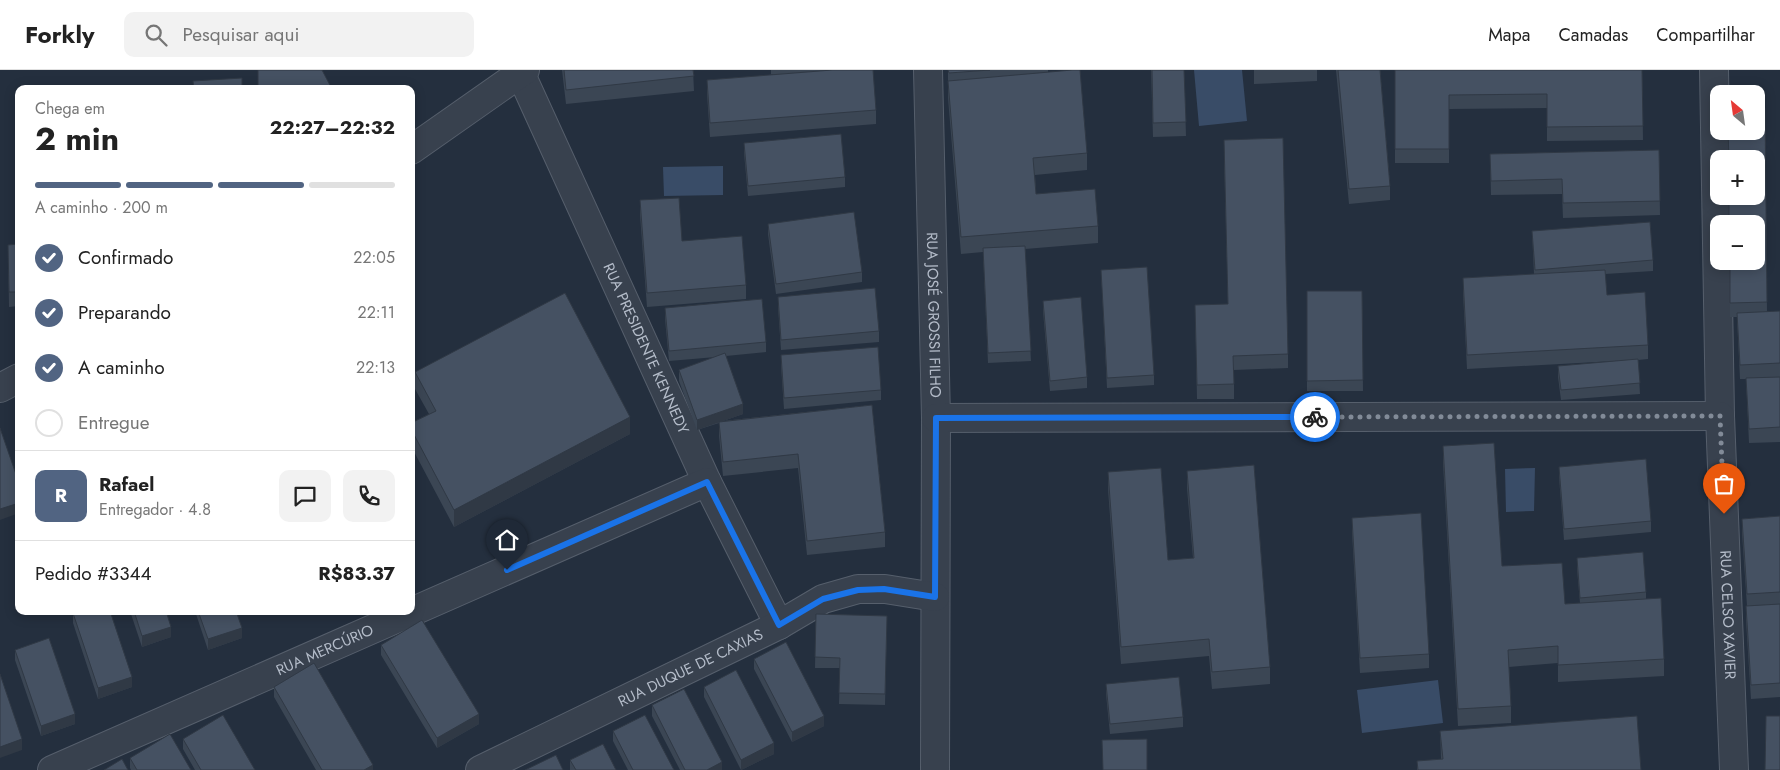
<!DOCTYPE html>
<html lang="pt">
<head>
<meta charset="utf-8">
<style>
  :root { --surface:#fff; --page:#f2f2f2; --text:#222; --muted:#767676; --line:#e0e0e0; --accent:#516482 }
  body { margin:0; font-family:Jost,sans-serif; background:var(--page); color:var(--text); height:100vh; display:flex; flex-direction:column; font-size:19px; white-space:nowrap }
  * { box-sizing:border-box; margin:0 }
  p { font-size:16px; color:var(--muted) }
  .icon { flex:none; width:28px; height:28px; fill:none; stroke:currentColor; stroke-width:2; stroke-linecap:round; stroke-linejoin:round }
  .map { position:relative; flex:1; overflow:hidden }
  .panel { position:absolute; left:15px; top:15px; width:400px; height:530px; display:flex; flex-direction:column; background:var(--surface); border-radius:10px; box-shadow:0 2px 12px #0003 }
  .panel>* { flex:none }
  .needle { width:32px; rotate:331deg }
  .tools { position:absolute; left:1710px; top:15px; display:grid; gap:10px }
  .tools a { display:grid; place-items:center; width:55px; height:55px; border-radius:10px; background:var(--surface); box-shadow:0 2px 12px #0003; font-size:25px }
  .pin { position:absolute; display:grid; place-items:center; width:42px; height:42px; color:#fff; margin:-51px -21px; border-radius:50% 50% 50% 0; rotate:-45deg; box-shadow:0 0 5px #0007 }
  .pin .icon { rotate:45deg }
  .courier { position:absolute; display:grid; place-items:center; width:50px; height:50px; margin:-25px; border:4px solid #1a73e8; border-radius:50%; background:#fff; color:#222; box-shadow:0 1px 6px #0007 }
  .head em { font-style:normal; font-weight:700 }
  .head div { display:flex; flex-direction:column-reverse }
  .head { display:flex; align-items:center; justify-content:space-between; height:85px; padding:0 20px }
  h1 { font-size:32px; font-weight:700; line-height:38px }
  .bar { display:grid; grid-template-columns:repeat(4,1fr); gap:8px 5px; align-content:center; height:60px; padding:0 20px }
  .bar i { height:6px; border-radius:4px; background:var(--line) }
  .bar .on { background:var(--accent) }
  .bar p { grid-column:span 4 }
  .line { display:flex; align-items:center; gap:12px; padding:0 20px; border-top:1px solid var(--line) }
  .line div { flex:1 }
  .round { display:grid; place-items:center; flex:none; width:52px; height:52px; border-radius:10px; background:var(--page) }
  ol { padding:0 20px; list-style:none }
  li { display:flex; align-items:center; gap:15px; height:55px }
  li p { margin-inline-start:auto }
  li .icon { padding:5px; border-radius:50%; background:var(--accent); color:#fff; stroke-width:4 }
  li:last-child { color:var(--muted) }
  li i { width:28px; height:28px; border:2px solid var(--line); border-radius:50% }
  header { display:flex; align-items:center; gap:30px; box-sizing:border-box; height:70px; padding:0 25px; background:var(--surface); border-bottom:1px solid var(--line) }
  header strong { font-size:24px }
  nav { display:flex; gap:28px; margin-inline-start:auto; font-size:18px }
  .search { width:350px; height:45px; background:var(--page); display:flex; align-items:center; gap:12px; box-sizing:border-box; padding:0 18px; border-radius:10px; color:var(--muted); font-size:19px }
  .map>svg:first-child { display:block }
</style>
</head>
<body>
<header>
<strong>Forkly</strong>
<div class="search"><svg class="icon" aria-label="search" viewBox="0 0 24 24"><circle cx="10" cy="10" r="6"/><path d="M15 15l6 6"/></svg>Pesquisar aqui</div>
<nav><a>Mapa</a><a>Camadas</a><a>Compartilhar</a></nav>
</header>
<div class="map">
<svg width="1780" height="700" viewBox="0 0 1780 700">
  <rect width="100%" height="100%" fill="#242f3e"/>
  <path fill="#394c67" d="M1194,0H1242L1247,51L1199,56Z
    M723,96V125L664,126L663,97Z
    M1535,398L1534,441L1506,442L1505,399Z
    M1438,610L1443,653L1362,663L1357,620Z"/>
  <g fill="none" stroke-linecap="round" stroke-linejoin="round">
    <g stroke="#565f6c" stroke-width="30">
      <g id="minor">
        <path id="s1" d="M519,0L707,412L779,555"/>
        <path id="s2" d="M928,0L936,348L935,700"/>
        <path id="s3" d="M1714,0L1720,346L1734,700"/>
        <path d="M411,80L525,0"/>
        <path d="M0,318L19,308"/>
        <path d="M936,348L1720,346"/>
        <path id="s4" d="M52,700L707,412"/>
        <path id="s5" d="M480,700L779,555L823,529L858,519H885L935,527"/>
      </g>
    </g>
    <use href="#minor" stroke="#38414e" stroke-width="28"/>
  </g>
  <path fill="#3b4654" d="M562,0H693L694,21L566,34Z
    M771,0H825L876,40V54L710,67L707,24V10L782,4H771Z
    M948,0H1048V2L1087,83V100L1035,105L1036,124L1098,156V173L1025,179L1031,291L988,293L983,182L961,184L948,28Z
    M1151,0H1184L1186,66L1153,67Z
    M1254,0H1317V11L1254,14Z
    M1336,0H1380L1390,116V130L1349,134Z
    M1395,0H1642L1643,70L1547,71V38L1449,39V93H1395Z
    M1765,38L1767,242L1780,241V372L1749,373L1746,309H1740L1737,247H1730V191Z
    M744,73L845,107V117L748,126L744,83Z
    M1659,80L1660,145L1563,148L1562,124L1491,125L1490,84Z
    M1224,85L1288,284V298L1234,300V329H1197L1195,235L1228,234Z
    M640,130L682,171L746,215V229L647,237L640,145Z
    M768,154L862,202V212L776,224L768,164Z
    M1532,161L1653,190V201L1605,204L1607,225L1648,275V289L1638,290L1640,324L1561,330L1558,307V296L1633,290L1467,299L1463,223V208L1534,204Z
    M19,174V236L9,237L8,175Z
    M1101,200L1154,305V315L1107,318Z
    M1307,221H1362L1363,321H1307Z
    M778,227L879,261V272L781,280L778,237Z
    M1043,231L1087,307V318L1050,321L1043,241Z
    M665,238L766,272V282L726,286L743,344L723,351L872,335L885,462V477L807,485L798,398L723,406L719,366V353L697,360L679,311V300L716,287L669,291L665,249Z
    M781,285L881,320V330L784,339L781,296Z
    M415,302L630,364L454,457L411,376V353L429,344L415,319Z
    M1443,376L1502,496L1565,534L1580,533L1577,499V488L1646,522V529L1664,589V606L1558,612V593L1509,597L1511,636V653L1458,656L1443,393Z
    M1559,397L1651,451V462L1564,470L1559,407Z
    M1187,401L1270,597V614L1212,619L1209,586L1121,594L1108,419V402L1168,490L1193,488L1187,418Z
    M1780,446V627L1751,629L1746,551V536H1747L1742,463V449Z
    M1352,448L1429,584V598L1360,603L1352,462Z
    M130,541H166L171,567L142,577Z
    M195,541H236L242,568L208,580Z
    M73,543L132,617L98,629L73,553Z
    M816,544L887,546L885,635L839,634L840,598H815Z
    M381,575L479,654L437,678L381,585Z
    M15,580L75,654L41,666L15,590Z
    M754,589L824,656L792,672L754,599Z
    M1106,614L1183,647V657L1110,664L1106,624Z
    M274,617L373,700H316L274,627Z
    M704,617L774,684L741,700L704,627Z
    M652,635L722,700H680L652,646Z
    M613,661L674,700H628L613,671Z
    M1440,661L1641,700H1417V691L1441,689Z
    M183,669L255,700H195L183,679Z
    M130,688L191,700H131L130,698Z
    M570,690L616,700H570Z"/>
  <path fill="#303945" d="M743,334V344L697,360V350Z
    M630,347V364L454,457V440Z
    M19,433V443L0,450V439Z
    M171,557V567L142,577V566Z
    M242,558V568L208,580V569Z
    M132,607V617L98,629V618Z
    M75,644V654L41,666V656Z
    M479,644V654L437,678V668Z
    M824,646V656L792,672V662Z
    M22,669V680L0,688V677Z
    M774,673V684L741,700V690Z
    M722,692V700H707Z
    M373,695V700H364Z"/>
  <path fill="#455162" stroke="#303945" d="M258,0H322L332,19H258Z
    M564,0H693L694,6L566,20Z
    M832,0H873L876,40L710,53L707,10Z
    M948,0H990L949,3Z
    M1072,0H1080L1087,83L1033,88L1036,124L1095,119L1098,156L961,167L948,11Z
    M1152,0H1184L1186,52L1153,53Z
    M1338,0H1380L1390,116L1349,119Z
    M1395,0H1642L1643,56L1547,57V24L1449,25V79H1395Z
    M242,8V19H194L193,11Z
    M1756,38H1765L1767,232L1730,233V191H1756V154H1729V126H1756V89H1729L1728,61H1756Z
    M841,64L845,107L748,116L744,73Z
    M1283,68L1288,284L1233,286L1234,314L1197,315L1195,235L1228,234L1224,70Z
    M1659,80L1660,131L1563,133L1562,109L1491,111L1490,84Z
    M679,128L682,171L742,166L746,215L647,223L640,130Z
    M854,142L862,202L776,214L768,154Z
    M1650,152L1653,190L1535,200L1532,161Z
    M19,174V222H9L8,175Z
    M1025,176L1031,281L988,283L983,178Z
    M1147,197L1154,305L1107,308L1101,200Z
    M1605,200L1607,225L1645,222L1648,275L1467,285L1463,208Z
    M875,218L879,261L781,270L778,227Z
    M1307,221H1362L1363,310L1307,311Z
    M565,223L630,347L454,440L411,359V353L436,341L415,302Z
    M1081,227L1087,307L1050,311L1043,231Z
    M762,229L766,272L669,281L665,238Z
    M1780,241V293L1740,295L1737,243Z
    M878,277L881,320L784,328L781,285Z
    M725,283L743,334L697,350L679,300Z
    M1638,289L1640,313L1561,320L1558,296Z
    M1780,307V357L1749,359L1746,308Z
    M872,335L885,462L807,471L798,384L723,392L719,352Z
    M0,358L19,413V433L0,439Z
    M1494,373L1502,496L1562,493L1565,534L1661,528L1664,589L1558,595V576L1508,580L1511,636L1458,639L1443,376Z
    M1646,389L1651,451L1564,459L1559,397Z
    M1254,395L1270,597L1212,602L1209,569L1121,577L1108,402L1161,398L1168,490L1194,488L1187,401Z
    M1421,443L1429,584L1360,588L1352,448Z
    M1780,446V522L1747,524L1742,449Z
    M1643,482L1646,522L1580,528L1577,488Z
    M1780,534V613L1751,615L1746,536Z
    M77,541H110L132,607L98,618L73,543Z
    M134,541H166L171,557L142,566Z
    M198,541H236L242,558L208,569Z
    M816,544L887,546L885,624L839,623L840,588L815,587Z
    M422,550L479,644L437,668L381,575Z
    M49,568L75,644L41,656L15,580Z
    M786,572L824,646L792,662L754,589Z
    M314,593L373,695L364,700H322L274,617Z
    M736,600L774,673L741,690L704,617Z
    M0,604L22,669L0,677Z
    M1179,607L1183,647L1110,654L1106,614Z
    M684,619L722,692L707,700H685L652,635Z
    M223,645L255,700H201L183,669Z
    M645,645L674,700H633L613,661Z
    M1637,646L1641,700H1418L1417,691L1443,689L1440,661Z
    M1766,646H1780V700H1765Z
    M170,664L191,700H137L130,688Z
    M1147,669V700H1103L1102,670Z
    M603,674L616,700H576L570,690Z
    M556,685L563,700H525Z
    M122,689L128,700H104Z"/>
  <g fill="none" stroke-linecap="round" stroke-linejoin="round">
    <path stroke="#828b98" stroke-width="5" stroke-dasharray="0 9" d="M1315,347L1720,346L1724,444"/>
    <path stroke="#1a73e8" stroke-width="6" d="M507,500L707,412L779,555L823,529L858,520L884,519L935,527L936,348L1315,347"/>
  </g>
  <g text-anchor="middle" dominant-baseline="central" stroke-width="4" stroke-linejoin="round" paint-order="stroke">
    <g font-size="15" fill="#b4bcc9" stroke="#1d2633">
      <text stroke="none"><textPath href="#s2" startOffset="245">RUA JOSÉ GROSSI FILHO</textPath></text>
      <text stroke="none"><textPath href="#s1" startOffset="306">RUA PRESIDENTE KENNEDY</textPath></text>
      <text stroke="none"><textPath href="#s3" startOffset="545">RUA CELSO XAVIER</textPath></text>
      <text stroke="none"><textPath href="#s4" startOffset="298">RUA MERCÚRIO</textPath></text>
      <text stroke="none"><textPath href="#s5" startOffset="234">RUA DUQUE DE CAXIAS</textPath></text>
    </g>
  </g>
</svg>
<div class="tools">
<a><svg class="needle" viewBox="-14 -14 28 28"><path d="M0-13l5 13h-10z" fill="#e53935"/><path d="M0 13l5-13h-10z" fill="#767676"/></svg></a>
<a>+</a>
<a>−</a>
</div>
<div class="pin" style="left:1724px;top:444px;background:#ea580c"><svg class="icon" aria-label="bag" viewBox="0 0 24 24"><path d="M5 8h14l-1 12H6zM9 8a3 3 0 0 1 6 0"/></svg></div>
<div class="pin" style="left:507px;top:500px;background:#1f2937"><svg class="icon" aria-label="home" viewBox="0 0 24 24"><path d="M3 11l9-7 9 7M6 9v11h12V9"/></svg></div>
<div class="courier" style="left:1315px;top:347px"><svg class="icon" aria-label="bike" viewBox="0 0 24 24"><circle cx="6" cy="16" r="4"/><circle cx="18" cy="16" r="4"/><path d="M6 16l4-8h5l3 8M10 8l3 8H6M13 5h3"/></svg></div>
<section class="panel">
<div class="head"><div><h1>2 min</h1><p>Chega em</p></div><em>22:27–22:32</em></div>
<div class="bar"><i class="on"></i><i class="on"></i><i class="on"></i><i></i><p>A caminho · 200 m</p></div>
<ol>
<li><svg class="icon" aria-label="check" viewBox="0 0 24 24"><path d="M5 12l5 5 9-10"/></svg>Confirmado<p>22:05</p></li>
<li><svg class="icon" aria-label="check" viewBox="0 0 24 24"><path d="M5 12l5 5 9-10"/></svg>Preparando<p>22:11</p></li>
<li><svg class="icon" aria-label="check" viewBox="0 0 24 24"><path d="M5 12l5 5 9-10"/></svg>A caminho<p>22:13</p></li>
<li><i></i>Entregue</li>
</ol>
<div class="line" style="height:90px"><b class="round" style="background:var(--accent);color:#fff">R</b><div><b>Rafael</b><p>Entregador · 4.8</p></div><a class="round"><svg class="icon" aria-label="chat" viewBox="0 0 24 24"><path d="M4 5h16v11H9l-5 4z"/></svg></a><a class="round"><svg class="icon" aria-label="phone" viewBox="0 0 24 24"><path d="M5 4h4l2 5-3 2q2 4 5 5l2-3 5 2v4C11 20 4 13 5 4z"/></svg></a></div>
<div class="line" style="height:65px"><div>Pedido #3344</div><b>R$83.37</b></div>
</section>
</div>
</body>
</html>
